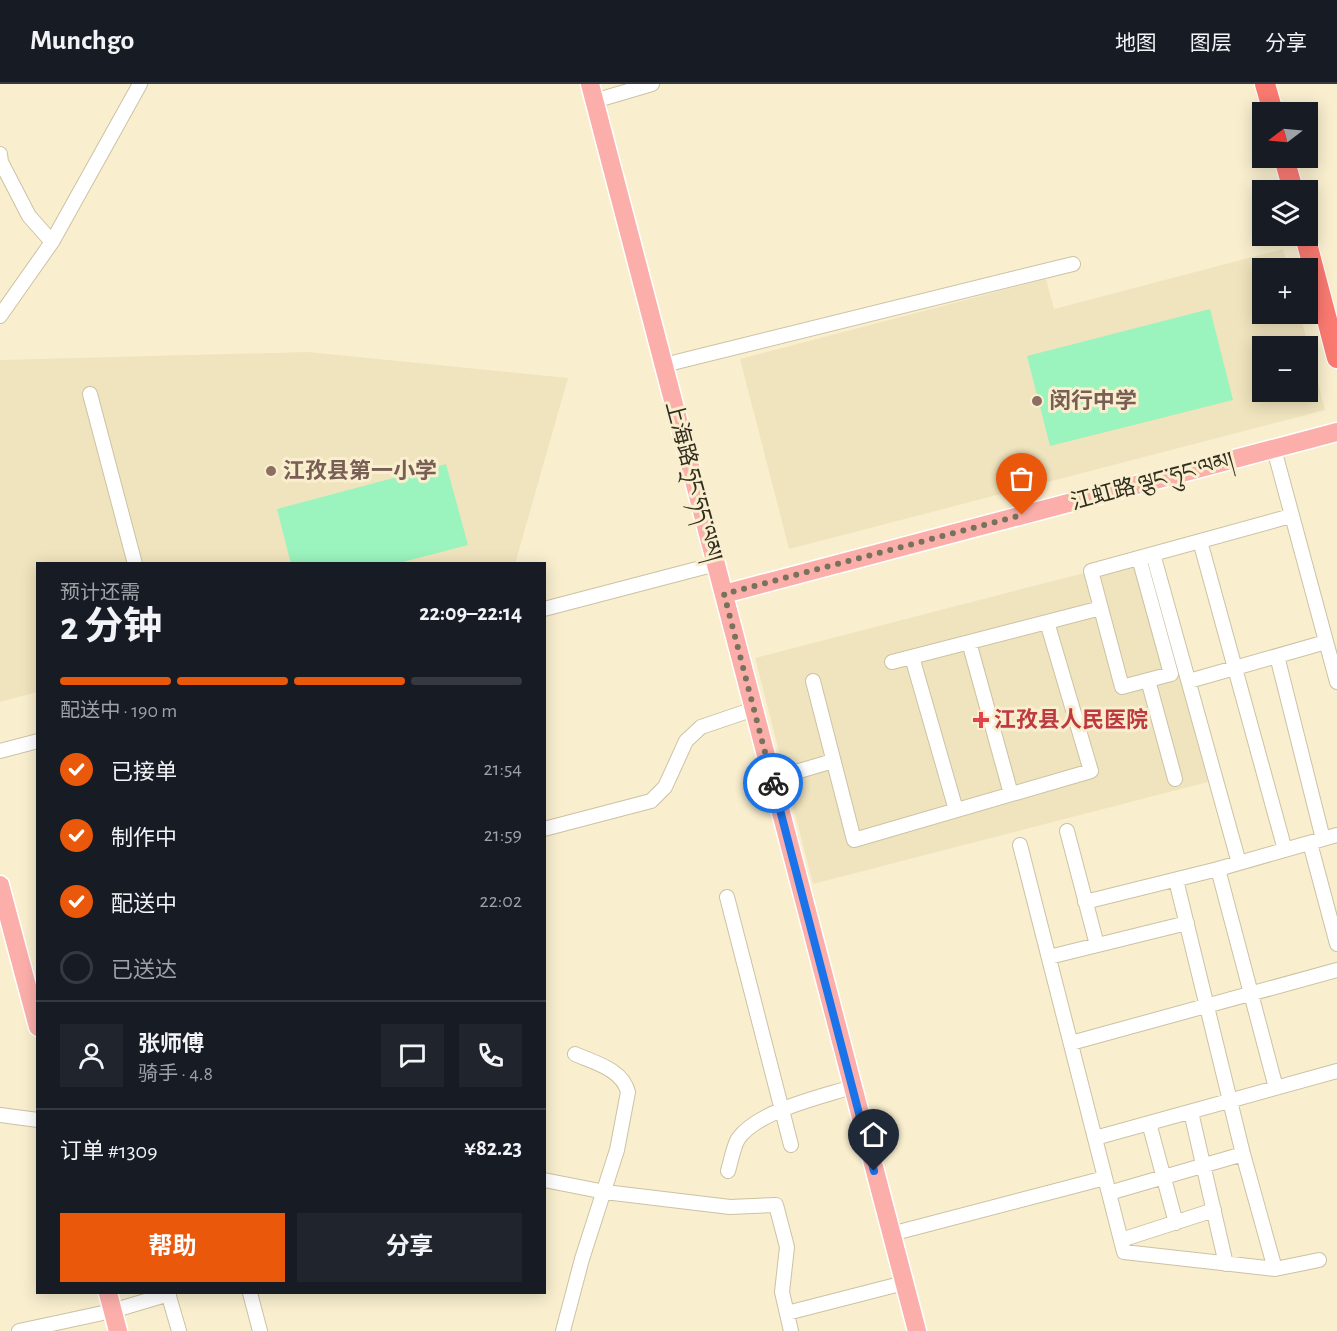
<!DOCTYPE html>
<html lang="zh">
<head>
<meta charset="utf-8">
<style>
  :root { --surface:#171b24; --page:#20242c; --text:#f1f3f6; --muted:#9ea1a6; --line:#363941; --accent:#ea580c }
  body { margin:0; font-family:"Alegreya Sans","Noto Sans SC","Noto Serif Tibetan",sans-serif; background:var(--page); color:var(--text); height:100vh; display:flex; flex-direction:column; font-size:22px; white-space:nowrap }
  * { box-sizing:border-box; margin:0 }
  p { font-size:20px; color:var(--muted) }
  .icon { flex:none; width:33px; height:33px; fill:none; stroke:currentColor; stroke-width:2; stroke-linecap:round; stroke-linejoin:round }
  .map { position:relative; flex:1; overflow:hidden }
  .panel { position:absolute; left:36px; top:478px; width:510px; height:732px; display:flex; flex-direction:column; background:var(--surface); border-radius:0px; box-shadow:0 3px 15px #0003 }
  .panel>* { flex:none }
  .needle { width:39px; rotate:254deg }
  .tools { position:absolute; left:1252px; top:18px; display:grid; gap:12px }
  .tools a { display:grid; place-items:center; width:66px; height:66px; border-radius:0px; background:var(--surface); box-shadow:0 3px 15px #0003; font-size:30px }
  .pin { position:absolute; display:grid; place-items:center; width:51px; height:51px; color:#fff; margin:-62px -26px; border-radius:50% 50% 50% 0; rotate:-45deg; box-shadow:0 0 6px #0007 }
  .pin .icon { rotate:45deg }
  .courier { position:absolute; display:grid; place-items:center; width:60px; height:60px; margin:-30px; border:4px solid #1a73e8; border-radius:50%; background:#fff; color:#222; box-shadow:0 2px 8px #0007 }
  .head em { font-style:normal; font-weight:700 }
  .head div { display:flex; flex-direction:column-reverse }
  .head { display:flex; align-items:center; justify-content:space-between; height:102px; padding:0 24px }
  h1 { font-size:39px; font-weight:700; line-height:45px }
  .bar { display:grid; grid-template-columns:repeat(4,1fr); gap:9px 6px; align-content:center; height:72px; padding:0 24px }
  .bar i { height:8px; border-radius:4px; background:var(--line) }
  .bar .current { background:var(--accent) }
  .bar p { grid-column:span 4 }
  .line { display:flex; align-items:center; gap:15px; padding:0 24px; border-top:2px solid var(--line) }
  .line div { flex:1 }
  .round { display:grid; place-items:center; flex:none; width:63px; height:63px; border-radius:0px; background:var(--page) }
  ol { padding:0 24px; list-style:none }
  li { display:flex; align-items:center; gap:18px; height:66px }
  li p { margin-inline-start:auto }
  li .icon { padding:6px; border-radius:50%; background:var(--accent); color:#fff; stroke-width:4 }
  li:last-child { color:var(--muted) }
  li i { width:33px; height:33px; border:3px solid var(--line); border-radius:50% }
  .button { display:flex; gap:12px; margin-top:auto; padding:12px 24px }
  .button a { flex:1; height:69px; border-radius:0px; background:var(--accent); color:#fff; font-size:24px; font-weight:700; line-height:69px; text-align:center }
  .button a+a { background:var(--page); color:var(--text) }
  header { display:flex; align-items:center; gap:36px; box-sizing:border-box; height:84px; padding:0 30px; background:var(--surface); border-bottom:2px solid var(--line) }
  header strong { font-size:28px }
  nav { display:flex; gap:33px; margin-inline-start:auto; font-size:21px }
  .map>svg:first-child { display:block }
</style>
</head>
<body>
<header>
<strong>Munchgo</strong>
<nav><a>地图</a><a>图层</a><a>分享</a></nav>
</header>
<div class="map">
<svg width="1337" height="1247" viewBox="0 0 1337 1247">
  <rect width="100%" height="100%" fill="#f9efcf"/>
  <path fill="#f0e4be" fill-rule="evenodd" d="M1283,165L1288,184H1263V230H1300L1325,326L789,465L740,275L1046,195L1054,225ZM1263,262H1308V308H1263Z
    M308,268L568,294L515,480H38L37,608L0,618V276Z
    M1150,472L1208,698L813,800L755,574Z"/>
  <path fill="#9bf3bd" d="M1210,225L1233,316L1050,362L1027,272Z
    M446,380L468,461L395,480H291L277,425Z"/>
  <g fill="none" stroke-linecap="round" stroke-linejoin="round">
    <g stroke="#ccc2a3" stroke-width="16">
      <path id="minor" d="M594,17L652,0
        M0,70L1,78L29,132L52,158
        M0,232L52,158L140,0
        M664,281L1073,180
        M90,310L135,480
        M1274,365L1337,598
        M1200,457L1285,766
        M1139,474L1171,590L1122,603L1091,487L1153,470
        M544,525L716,480
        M969,558L1011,710
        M1277,572L1323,755
        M912,573L956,726
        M892,578L1101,524
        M1148,596L1175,695
        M813,597L854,756L1091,687L1047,538
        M1189,597L1326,558
        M0,667L38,657
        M772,695L833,677
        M544,745L651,717L665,703L686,657L701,643L754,625
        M1067,747L1097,861
        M1310,759L1337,860
        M1020,761L1124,1168L1275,1185L1319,1176
        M1239,779L1153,470L1291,432
        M1218,785L1276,1004
        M1176,796L1243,1070L1275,1185
        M727,813L791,1061
        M1085,818L1218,785L1337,751
        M1049,873L1187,839
        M1071,959L1337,886
        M1191,1028L1226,1180
        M0,1031L38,1036
        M1149,1039L1176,1139
        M1095,1054L1337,987
        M728,1087C731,1077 733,1064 738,1055C757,1027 821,1013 852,1003
        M544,1096L605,1108L730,1123L776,1121L787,1163L782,1208L791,1247
        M1109,1109L1243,1070
        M891,1150L1105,1094
        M1121,1156L1214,1126
        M168,1209L179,1247
        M250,1209L260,1247
        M787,1229L904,1199
        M19,1247L112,1227L169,1210
        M563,1247L582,1175L617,1066L628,1008C622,985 595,979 575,970"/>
    </g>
    <g stroke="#fff" stroke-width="21">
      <path id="major" d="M590,0L917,1247
        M724,510L1337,348
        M0,801L38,943
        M108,1209L118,1247"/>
    </g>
    <g stroke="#fff" stroke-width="22">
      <path id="highway" d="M1265,0L1273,28
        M1284,74L1293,106
        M1305,152L1337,274"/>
    </g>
    <use href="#minor" stroke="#fff" stroke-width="14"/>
    <use href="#major" stroke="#fcafaa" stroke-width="18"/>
    <use href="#highway" stroke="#fa7a71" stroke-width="20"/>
  </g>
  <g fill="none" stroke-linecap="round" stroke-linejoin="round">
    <path stroke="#77715e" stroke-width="6" stroke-dasharray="0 10.8" d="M773,699L724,510L1022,431"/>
    <path stroke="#1a73e8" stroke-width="8" d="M773,699L874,1087"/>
  </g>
  <g fill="#8d6e63" stroke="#f9efcf" stroke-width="2">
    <circle cx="1037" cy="317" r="6"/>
    <circle cx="271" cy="387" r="6"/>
  </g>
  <path fill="#e0444e" stroke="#f9efcf" stroke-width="2" d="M978 627h6v6h6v6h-6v6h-6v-6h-6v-6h6z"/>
  <g text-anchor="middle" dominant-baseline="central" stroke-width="6" stroke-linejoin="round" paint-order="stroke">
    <g font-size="22" font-weight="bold" fill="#785e54" stroke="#f9efcf" text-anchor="start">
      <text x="1049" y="317">闵行中学</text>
      <text x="283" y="387">江孜县第一小学</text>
    </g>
    <g font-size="22" fill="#312d21" stroke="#f9efcf">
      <text transform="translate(694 397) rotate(75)">上海路 ཧྲང་ཧད་ལམ།</text>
      <text transform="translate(1152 397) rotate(-15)">江虹路 ལྕང་ཧུང་ལམ།</text>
    </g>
    <g font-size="22" font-weight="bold" fill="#be3a42" stroke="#f9efcf" text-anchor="start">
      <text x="994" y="636">江孜县人民医院</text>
    </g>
  </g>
</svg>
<div class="tools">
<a><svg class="needle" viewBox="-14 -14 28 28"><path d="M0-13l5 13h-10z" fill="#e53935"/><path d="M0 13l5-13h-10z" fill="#9ea1a6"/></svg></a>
<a><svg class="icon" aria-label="layers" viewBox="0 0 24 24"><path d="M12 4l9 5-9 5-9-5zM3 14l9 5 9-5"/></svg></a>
<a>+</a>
<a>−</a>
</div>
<div class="pin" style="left:1022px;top:431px;background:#ea580c"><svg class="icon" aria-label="bag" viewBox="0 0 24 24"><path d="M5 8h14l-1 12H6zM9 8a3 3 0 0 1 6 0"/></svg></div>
<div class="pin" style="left:874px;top:1087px;background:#1f2937"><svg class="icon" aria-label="home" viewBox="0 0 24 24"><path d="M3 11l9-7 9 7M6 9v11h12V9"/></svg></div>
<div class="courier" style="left:773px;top:699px"><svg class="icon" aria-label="bike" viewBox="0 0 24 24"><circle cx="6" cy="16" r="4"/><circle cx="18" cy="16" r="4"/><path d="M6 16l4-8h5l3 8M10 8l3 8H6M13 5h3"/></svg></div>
<section class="panel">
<div class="head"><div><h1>2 分钟</h1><p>预计还需</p></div><em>22:09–22:14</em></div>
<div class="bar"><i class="current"></i><i class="current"></i><i class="current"></i><i></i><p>配送中 · 190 m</p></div>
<ol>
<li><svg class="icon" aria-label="check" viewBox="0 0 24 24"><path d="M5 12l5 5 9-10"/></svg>已接单<p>21:54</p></li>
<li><svg class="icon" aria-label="check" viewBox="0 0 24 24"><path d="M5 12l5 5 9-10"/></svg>制作中<p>21:59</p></li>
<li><svg class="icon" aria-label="check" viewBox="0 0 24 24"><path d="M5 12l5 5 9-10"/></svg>配送中<p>22:02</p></li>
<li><i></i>已送达</li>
</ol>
<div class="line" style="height:108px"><a class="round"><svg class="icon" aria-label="person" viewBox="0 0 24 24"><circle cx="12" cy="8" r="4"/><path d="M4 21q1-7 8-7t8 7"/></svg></a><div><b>张师傅</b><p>骑手 · 4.8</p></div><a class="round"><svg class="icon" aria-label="chat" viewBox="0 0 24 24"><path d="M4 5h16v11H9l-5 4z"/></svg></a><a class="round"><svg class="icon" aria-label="phone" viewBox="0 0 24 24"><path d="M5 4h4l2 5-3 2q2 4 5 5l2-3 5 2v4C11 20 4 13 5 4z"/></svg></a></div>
<div class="line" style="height:78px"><div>订单 #1309</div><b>¥82.23</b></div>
<div class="button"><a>帮助</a><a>分享</a></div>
</section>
</div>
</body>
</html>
